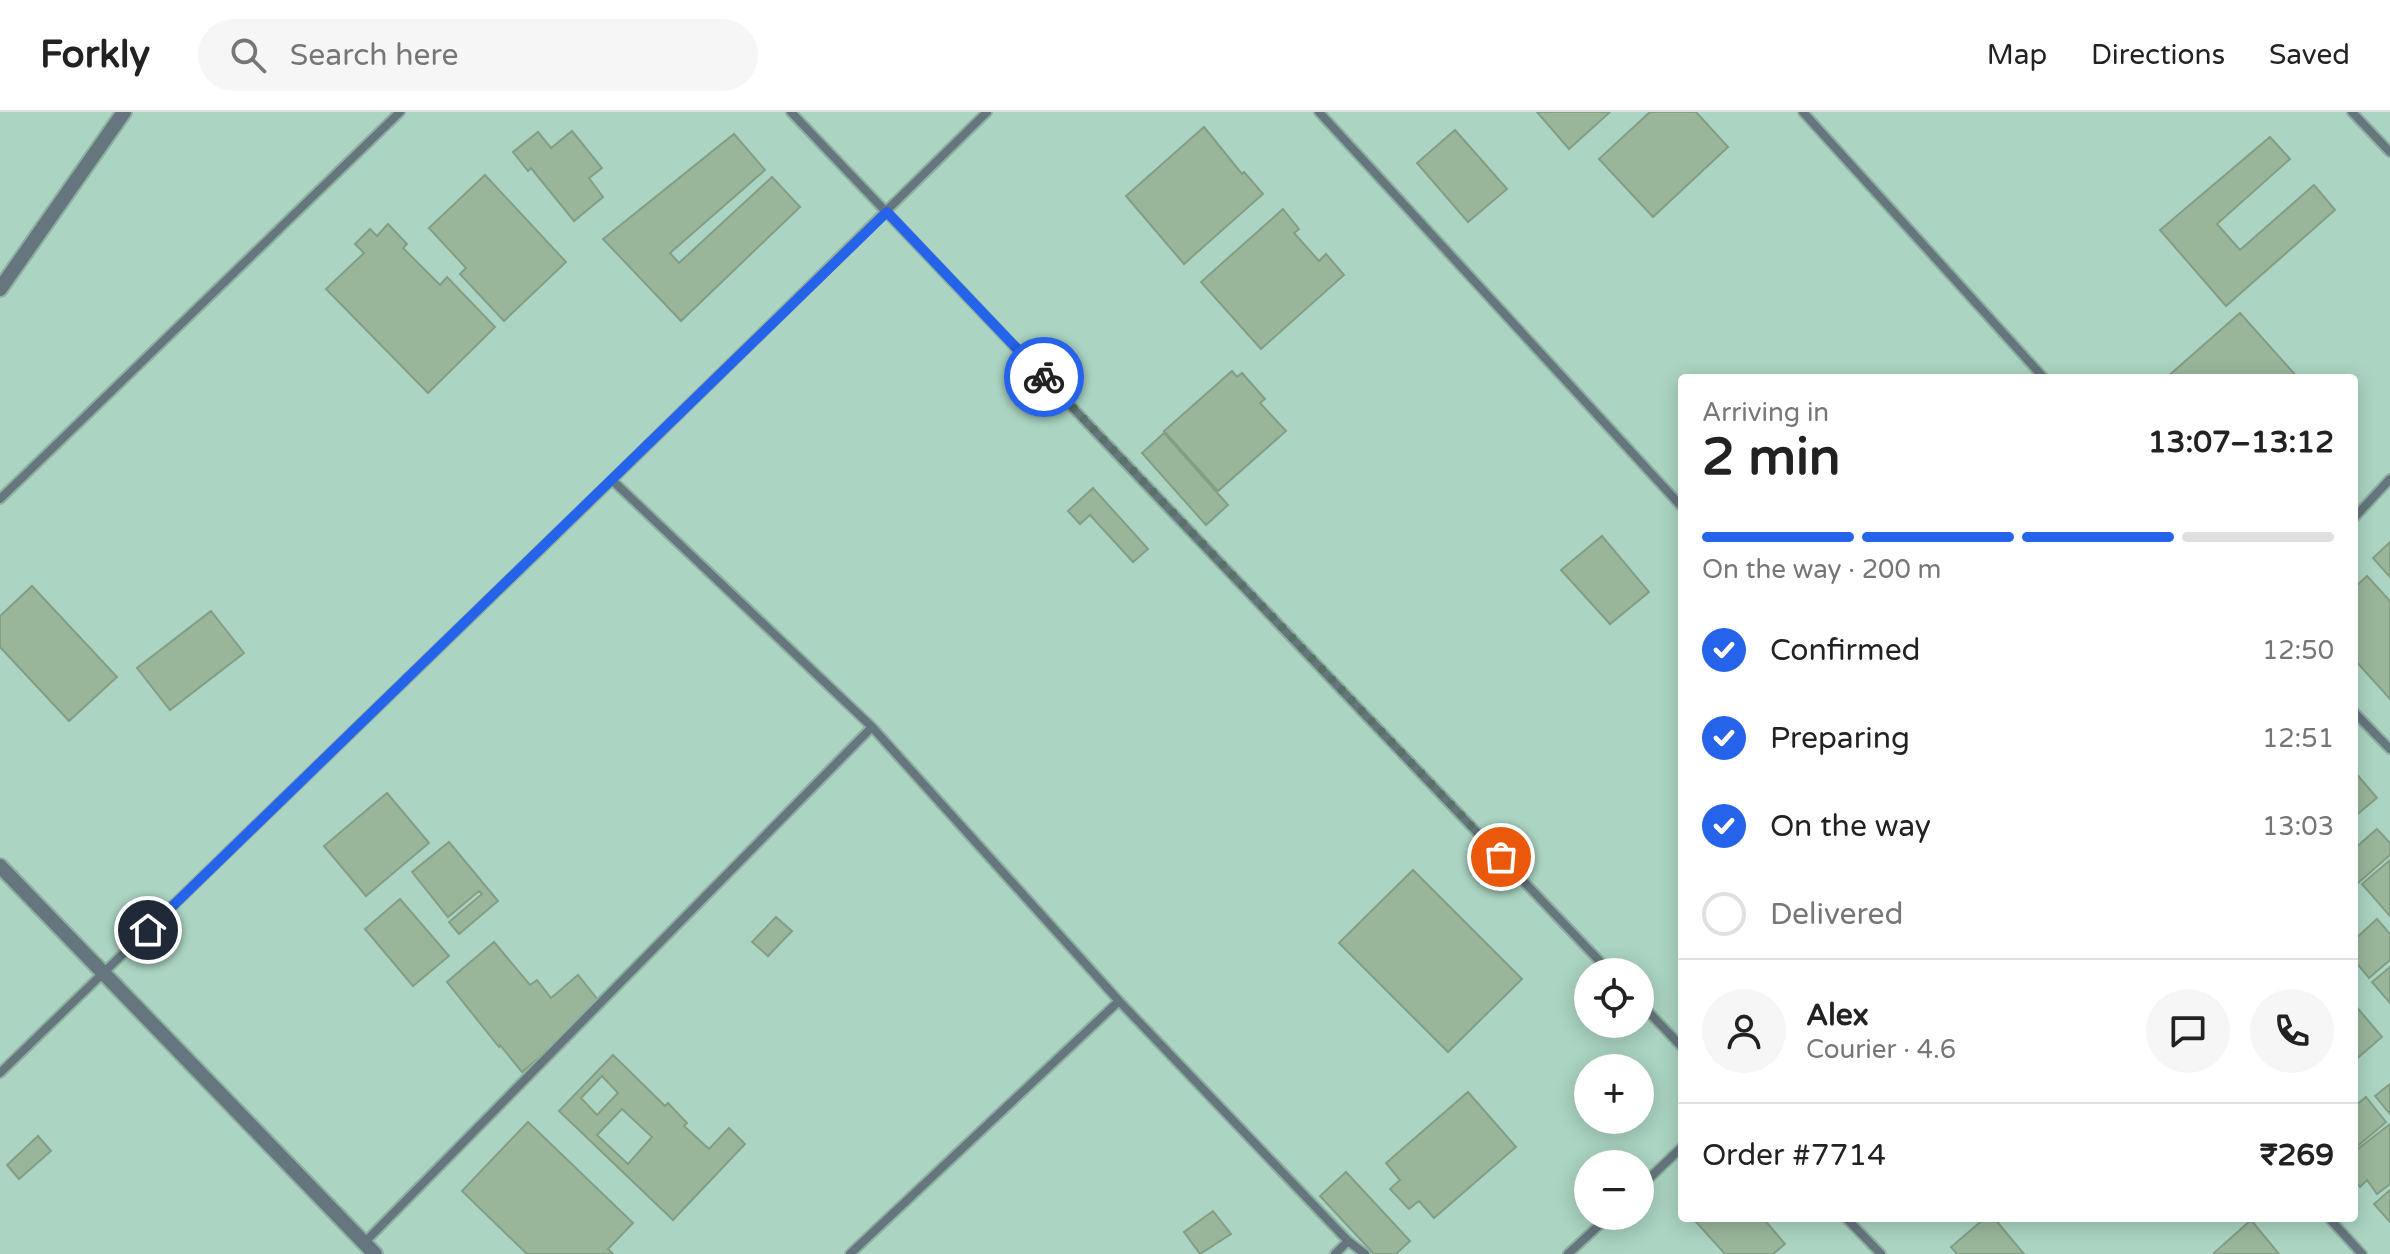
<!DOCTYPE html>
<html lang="en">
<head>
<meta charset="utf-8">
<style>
  :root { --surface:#fff; --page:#f6f6f6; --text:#222; --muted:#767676; --line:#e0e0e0; --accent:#2563eb }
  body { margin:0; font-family:"Varela Round",sans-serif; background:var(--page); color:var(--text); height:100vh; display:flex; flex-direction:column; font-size:30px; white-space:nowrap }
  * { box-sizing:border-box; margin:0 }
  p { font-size:26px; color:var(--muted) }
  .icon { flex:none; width:44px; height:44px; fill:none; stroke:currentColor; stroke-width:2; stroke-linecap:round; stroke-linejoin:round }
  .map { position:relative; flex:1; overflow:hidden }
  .side { position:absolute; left:1678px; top:262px; width:680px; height:848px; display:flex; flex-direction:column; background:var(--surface); border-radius:8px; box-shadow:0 4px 20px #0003 }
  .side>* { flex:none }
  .fabs { position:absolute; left:1574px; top:846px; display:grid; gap:16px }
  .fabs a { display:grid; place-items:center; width:80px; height:80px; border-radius:50%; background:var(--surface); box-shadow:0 4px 20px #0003; font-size:40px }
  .pin { position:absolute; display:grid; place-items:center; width:68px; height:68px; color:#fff; margin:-34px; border:4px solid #fff; border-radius:50%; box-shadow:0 2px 8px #0007 }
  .courier { position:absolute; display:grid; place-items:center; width:80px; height:80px; margin:-40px; border:6px solid #2563eb; border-radius:50%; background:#fff; color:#222; box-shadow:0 2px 10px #0007 }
  .summary em { font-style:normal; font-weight:700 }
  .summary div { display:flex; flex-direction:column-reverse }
  .summary { display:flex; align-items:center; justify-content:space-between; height:136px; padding:0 24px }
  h1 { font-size:52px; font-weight:700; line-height:60px }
  .bar { display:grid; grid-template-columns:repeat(4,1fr); gap:12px 8px; align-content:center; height:96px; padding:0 24px }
  .bar i { height:10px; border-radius:6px; background:var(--line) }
  .bar .current { background:var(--accent) }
  .bar p { grid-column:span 4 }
  .line { display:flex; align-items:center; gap:20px; padding:0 24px; border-top:2px solid var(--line) }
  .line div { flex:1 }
  .round { display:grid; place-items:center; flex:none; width:84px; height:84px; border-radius:42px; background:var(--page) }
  ol { padding:0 24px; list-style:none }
  li { display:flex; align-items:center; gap:24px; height:88px }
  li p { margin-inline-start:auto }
  li .icon { padding:8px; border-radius:50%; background:var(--accent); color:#fff; stroke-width:4 }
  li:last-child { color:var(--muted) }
  li i { width:44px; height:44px; border:4px solid var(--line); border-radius:50% }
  header { display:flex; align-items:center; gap:48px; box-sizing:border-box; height:112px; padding:0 40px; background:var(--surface); border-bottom:2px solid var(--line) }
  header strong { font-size:38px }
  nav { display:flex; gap:44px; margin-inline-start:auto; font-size:28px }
  .search { width:560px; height:72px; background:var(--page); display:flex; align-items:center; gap:20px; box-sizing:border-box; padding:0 28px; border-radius:44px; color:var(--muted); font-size:30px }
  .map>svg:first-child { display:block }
</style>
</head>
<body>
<header>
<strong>Forkly</strong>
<div class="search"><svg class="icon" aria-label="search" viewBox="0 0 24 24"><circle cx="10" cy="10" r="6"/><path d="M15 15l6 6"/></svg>Search here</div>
<nav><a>Map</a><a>Directions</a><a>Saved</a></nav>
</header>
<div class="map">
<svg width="2390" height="1142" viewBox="0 0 2390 1142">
  <rect width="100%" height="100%" fill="#abd4c2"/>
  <path fill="#99b69b" stroke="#829e84" stroke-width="2" fill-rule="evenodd" d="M1537,0H1610L1569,37Z
    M1650,0H1696L1728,35L1653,105L1599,47Z
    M1204,15L1242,62L1244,60L1263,82L1184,152L1126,84Z
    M1455,18L1507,77L1468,110L1417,51Z
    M572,19L602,56L589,66L603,85L574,109L531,56L528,59L513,40L538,20L551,36Z
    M734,22L765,58L670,141L679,151L772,65L800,95L681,209L603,127Z
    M2270,25L2290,47L2217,112L2240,138L2314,73L2335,98L2226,194L2160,118Z
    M485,63L566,150L504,209L460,162L466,156L429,116Z
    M1283,97L1299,117L1294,121L1319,149L1326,142L1344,163L1261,237L1201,170Z
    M388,112L407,132L403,136L440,173L447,165L495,215L428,281L326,177L364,141L355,132L370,117L377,124Z
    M2240,201L2298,266H2166Z
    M1232,259L1237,265L1242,261L1265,287L1260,291L1286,319L1218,379L1164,319Z
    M1164,321L1228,393L1206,413L1142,341Z
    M1093,376L1148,437L1133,450L1090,403L1080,412L1068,399Z
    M1602,424L1649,480L1610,512L1561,458Z
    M2390,430V465L2373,446Z
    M2367,464L2390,489V587L2354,547V476Z
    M32,474L117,565L69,609L0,535V504Z
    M211,499L244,541L170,598L137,556Z
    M2354,659L2377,686L2354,705Z
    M387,681L429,731L366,784L324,734Z
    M2377,717L2390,731V743L2358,771L2354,766V737Z
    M449,730L498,789L459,822L449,810L482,782L479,779L448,805L412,760Z
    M2390,748V804L2362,772Z
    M1413,758L1522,867L1448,940L1339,831Z
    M400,787L449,844L413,874L365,817Z
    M776,805L792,819L768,844L752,830Z
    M2377,807L2390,822V848L2369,866L2354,848V828Z
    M494,830L530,873L537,868L551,886L578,863L602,893L522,960L500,933L499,935L447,870Z
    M2390,855V891L2372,870Z
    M2354,892L2382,925L2354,949Z
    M613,943L665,994L668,991L687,1011L684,1014L709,1037L729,1016L745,1032L673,1108L559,999ZM602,964L618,981L597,1003L581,986ZM622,997L652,1025L628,1052L597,1023Z
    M2390,972V1002L2375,984Z
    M1468,980L1516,1035L1434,1106L1419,1089L1409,1097L1390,1077L1400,1068L1386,1051Z
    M2366,985L2386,1010L2354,1037V995Z
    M528,1010L633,1111L608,1137L613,1142H527L462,1079Z
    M2390,1012V1072L2377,1082L2367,1068L2360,1075L2354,1067V1040Z
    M38,1024L51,1039L19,1067L7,1053Z
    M1346,1060L1410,1129L1396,1142H1374L1320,1084Z
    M2390,1078V1110L2374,1092Z
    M1213,1099L1231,1122L1200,1142L1184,1120Z
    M1702,1106H1763L1785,1132L1773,1142H1725L1696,1110Z
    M1985,1106H1994L2024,1142H1957L1951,1135Z
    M2251,1108L2279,1142H2215L2214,1141Z"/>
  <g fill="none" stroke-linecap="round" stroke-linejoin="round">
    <g stroke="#8db0a0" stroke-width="12">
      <path id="minor" d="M791,0L1610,860
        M1319,0L1682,395
        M1803,0L2044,266
        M2352,0L2390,40
        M612,368L872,615L1119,889L1348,1129L1365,1142
        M0,387L400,0
        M2354,406L2390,367
        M2354,600L2390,637
        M1640,891L1682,935
        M0,961L612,368L987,0
        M1640,1075L1682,1035
        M1846,1106L1881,1142
        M2329,1106L2362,1142
        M364,1131L872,615
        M850,1142L1119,889
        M1335,1142L1348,1129
        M1568,1142L1609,1104"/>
    </g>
    <g stroke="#8db0a0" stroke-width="18">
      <path id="tertiary" d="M0,177L124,0
        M0,754L375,1142"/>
    </g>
    <use href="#minor" stroke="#66767e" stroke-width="8"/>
    <use href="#tertiary" stroke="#66767e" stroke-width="14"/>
  </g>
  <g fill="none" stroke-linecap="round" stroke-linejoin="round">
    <path stroke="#587267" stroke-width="8" stroke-dasharray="0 14.4" d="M1044,265L1501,745"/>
    <path stroke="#2563eb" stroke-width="10" d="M148,818L887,100L1044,265"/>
  </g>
</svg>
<div class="fabs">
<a><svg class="icon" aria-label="locate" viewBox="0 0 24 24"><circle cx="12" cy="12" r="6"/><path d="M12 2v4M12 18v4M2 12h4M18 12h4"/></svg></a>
<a>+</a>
<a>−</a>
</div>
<div class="pin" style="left:1501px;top:745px;background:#ea580c"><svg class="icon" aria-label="bag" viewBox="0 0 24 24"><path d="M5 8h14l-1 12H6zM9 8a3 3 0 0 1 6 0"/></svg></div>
<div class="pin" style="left:148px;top:818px;background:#1f2937"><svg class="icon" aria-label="home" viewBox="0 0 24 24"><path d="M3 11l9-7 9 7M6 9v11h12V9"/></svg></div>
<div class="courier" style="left:1044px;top:265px"><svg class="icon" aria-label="bike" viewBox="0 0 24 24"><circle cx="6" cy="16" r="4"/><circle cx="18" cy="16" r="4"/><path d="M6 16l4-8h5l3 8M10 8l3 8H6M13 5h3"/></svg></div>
<section class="side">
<div class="summary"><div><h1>2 min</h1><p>Arriving in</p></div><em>13:07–13:12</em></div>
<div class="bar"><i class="current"></i><i class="current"></i><i class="current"></i><i></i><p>On the way · 200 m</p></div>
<ol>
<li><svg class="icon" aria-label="check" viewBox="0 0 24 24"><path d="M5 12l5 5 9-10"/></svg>Confirmed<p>12:50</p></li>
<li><svg class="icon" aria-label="check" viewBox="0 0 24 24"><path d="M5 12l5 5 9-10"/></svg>Preparing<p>12:51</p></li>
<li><svg class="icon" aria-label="check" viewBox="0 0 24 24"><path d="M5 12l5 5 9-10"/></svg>On the way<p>13:03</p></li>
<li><i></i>Delivered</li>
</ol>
<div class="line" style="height:144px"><a class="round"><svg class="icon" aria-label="person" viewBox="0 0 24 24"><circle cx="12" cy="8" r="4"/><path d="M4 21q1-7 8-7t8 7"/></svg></a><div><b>Alex</b><p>Courier · 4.6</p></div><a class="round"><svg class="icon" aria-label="chat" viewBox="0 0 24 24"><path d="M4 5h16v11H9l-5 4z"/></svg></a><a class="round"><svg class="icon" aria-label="phone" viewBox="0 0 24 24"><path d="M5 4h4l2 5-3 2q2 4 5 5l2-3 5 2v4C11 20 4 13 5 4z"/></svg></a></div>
<div class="line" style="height:104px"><div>Order #7714</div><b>₹269</b></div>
</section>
</div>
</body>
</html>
